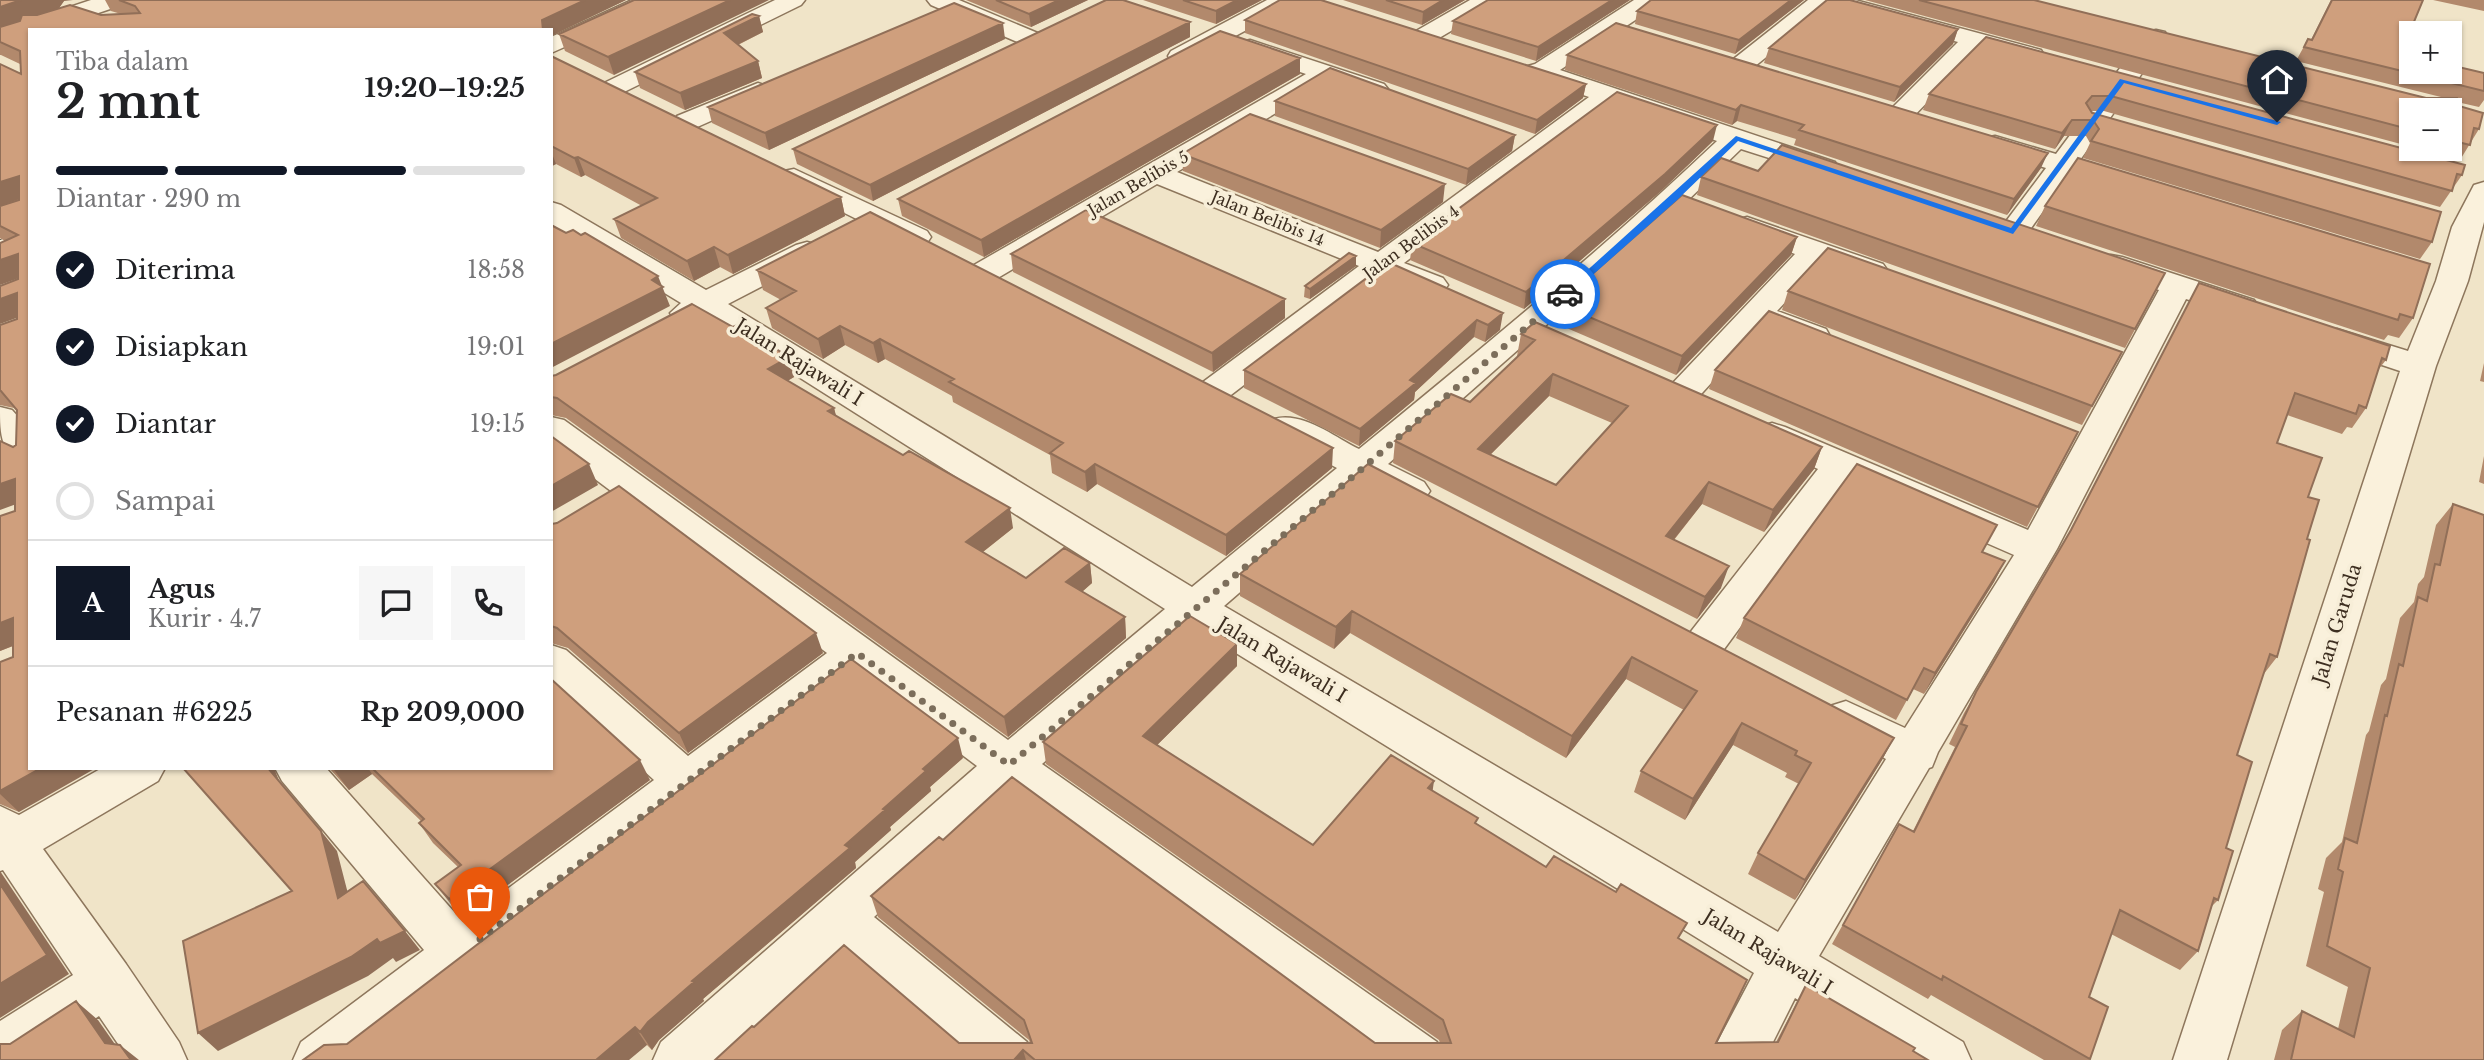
<!DOCTYPE html>
<html lang="id">
<head>
<meta charset="utf-8">
<style>
  :root { --surface:#fff; --page:#f6f6f6; --text:#202124; --muted:#757577; --line:#e0e0e0; --accent:#111827 }
  body { margin:0; font-family:"Libre Baskerville",serif; background:var(--page); color:var(--text); height:100vh; display:flex; flex-direction:column; font-size:26px; white-space:nowrap }
  * { box-sizing:border-box; margin:0 }
  p { font-size:23px; color:var(--muted) }
  .icon { flex:none; width:38px; height:38px; fill:none; stroke:currentColor; stroke-width:2; stroke-linecap:round; stroke-linejoin:round }
  .map { position:relative; flex:1; overflow:hidden }
  .drawer { position:absolute; left:28px; top:28px; width:525px; height:742px; display:flex; flex-direction:column; background:var(--surface); border-radius:0px; box-shadow:0 2px 5px #0004 }
  .drawer>* { flex:none }
  .controls { position:absolute; left:2399px; top:21px; display:grid; gap:14px }
  .controls a { display:grid; place-items:center; width:63px; height:63px; border-radius:0px; background:var(--surface); box-shadow:0 2px 5px #0004; font-size:35px }
  .pin { position:absolute; display:grid; place-items:center; width:60px; height:60px; color:#fff; margin:-72px -30px; border-radius:50% 50% 50% 0; rotate:-45deg; box-shadow:0 0 7px #0007 }
  .pin .icon { rotate:45deg }
  .courier { position:absolute; display:grid; place-items:center; width:70px; height:70px; margin:-35px; border:5px solid #1a73e8; border-radius:50%; background:#fff; color:#222; box-shadow:0 2px 9px #0007 }
  .overview em { font-style:normal; font-weight:800 }
  .overview div { display:flex; flex-direction:column-reverse }
  .overview { display:flex; align-items:center; justify-content:space-between; height:119px; padding:0 28px }
  h1 { font-size:46px; font-weight:800; line-height:52px }
  .bar { display:grid; grid-template-columns:repeat(4,1fr); gap:10px 7px; align-content:center; height:84px; padding:0 28px }
  .bar i { height:9px; border-radius:5px; background:var(--line) }
  .bar .current { background:var(--accent) }
  .bar p { grid-column:span 4 }
  .line { display:flex; align-items:center; gap:18px; padding:0 28px; border-top:2px solid var(--line) }
  .line div { flex:1 }
  .round { display:grid; place-items:center; flex:none; width:74px; height:74px; border-radius:0px; background:var(--page) }
  ol { padding:0 28px; list-style:none }
  li { display:flex; align-items:center; gap:21px; height:77px }
  li p { margin-inline-start:auto }
  li .icon { padding:7px; border-radius:50%; background:var(--accent); color:#fff; stroke-width:4 }
  li:last-child { color:var(--muted) }
  li i { width:38px; height:38px; border:4px solid var(--line); border-radius:50% }
  .map>svg:first-child { display:block }
</style>
</head>
<body>
<div class="map">
<svg width="2484" height="1060" viewBox="0 0 2484 1060">
  <rect width="100%" height="100%" fill="#f0e4c8"/>
  <g fill="none" stroke-linecap="round" stroke-linejoin="round">
    <g stroke="#8d765c" stroke-width="3">
      <path id="minor" d="M91,0H126L122,5L48,30H30V36L0,45V30Z
        M632,0H663L659,5L551,53V37Z
        M775,0H805L801,5L622,93L613,96L604,93L600,88L604,83Z
        M927,0H959L1040,34L1043,39L1040,44L1031,46L1022,44L931,5Z
        M1267,0H1297L1293,5L1189,61L1180,63L1171,61L1168,56L1171,51Z
        M1470,0H1499L1495,5L1434,41L1425,43L1416,41L1413,36L1416,31Z
        M1634,0H1662L1658,5L1560,70L1835,162L1839,168L1835,174L1825,176L1741,149L1683,205L1388,464L1424,482L1430,491L1424,500C1402,506 1386,493 1366,483L1224,606L1778,932L1886,759L1830,730L1824,718L1830,706L1846,701L1905,728L2014,555L1847,482L1719,656L1704,661L1689,656L1683,645L1689,634L1818,469L1759,443L1754,435L1759,427L1772,423L1785,427L2028,530L2159,290L2100,271L2096,264L2100,257L2111,255L2122,257L2254,300L2259,307L2254,314L2243,317L2186,299L2057,549L1938,752L1932,767L1929,768L1819,956L1963,1042L1971,1060H1895L1795,998L1764,1060H1708L1754,973L1197,629L1042,764L1437,1042L1445,1060H1374L1011,791L874,917L1027,1042L1035,1060H967L839,950L719,1060H653L661,1042L977,766L857,676L363,1060H293L301,1042L424,950L282,781L275,768H326L463,922L654,780L551,686V645L566,650L688,756L827,653L551,446V417L564,420L1008,740L1165,609L704,317L686,323L675,320L670,313L681,303L551,224V202L561,205L706,290L796,245L807,242L818,245L822,251L818,257L728,304L1192,587L1337,468L1274,435L1269,427L1274,419C1303,411 1334,437 1359,449C1481,349 1603,249 1717,141L1612,105L1404,263L1443,278L1448,285L1443,292C1423,297 1404,285 1385,277L1227,398L1215,401L1203,398L1198,390L1203,382L1359,266L1157,184L996,279L985,281L974,279L969,272L974,265L1306,74L1241,52L1238,47L1241,42L1250,40L1384,84L1388,89L1384,94L1375,97L1328,82L1177,172L1378,252L1589,97L1528,76L1524,71L1528,66L1535,64Z
        M1808,0H1855L2041,50L2044,55L2041,60L2032,62L1980,48L1909,121L1900,123L1891,121L1887,115L1891,109L1958,42L1828,7L1749,71L1740,74L1731,71L1727,66L1731,61Z
        M2156,30L2165,32L2168,37L2080,160L2132,176L2136,182L2132,188L2122,191L2069,175L2024,238L2013,241L2002,238L1998,232L2046,168L1985,150L1981,144L1985,138L1995,136L2056,154L2147,32Z
        M758,83L767,86L771,91L767,96L695,128L686,130L677,128L673,122L677,116Z
        M794,169L927,231L931,237L927,243L916,246L905,243L784,183L780,177L784,171Z
        M2484,182V222L2468,281L2436,366L2227,1060H2173L2400,371L2325,346L2321,339L2325,332L2337,329L2408,351L2436,281L2452,227L2474,185Z
        M1747,217L1883,264L1888,271L1883,278L1872,280L1821,263L1777,311L1826,329L1830,336L1826,343L1814,346L1762,327L1693,403L1681,406L1669,403L1664,395L1669,387L1795,254L1736,232L1732,226L1736,220Z
        M0,407L12,410L30,430V465C0,456 0,435 0,407Z
        M102,768H165L158,781L43,849L126,964L179,1042L187,1060H129L99,1016L33,1060H0V1021L73,975L3,870L0,871V806L19,815Z"/>
    </g>
    <use href="#minor" fill="#faf1dc" fill-rule="evenodd"/>
    <g stroke="#3d2e20" stroke-width="5">
      <path id="rail" d="M0,242L30,229"/>
    </g>
    <use href="#rail" stroke="#f7eed8" stroke-width="3.5" stroke-dasharray="10" stroke-linecap="butt"/>
  </g>
  <path fill="#b2896c" fill-rule="evenodd" d="M0,0L64,1L59,8L101,15L121,14L111,11L105,0H626L551,36V30H30L19,812L0,804V662L13,657V646L0,651L15,511V505L1,441L13,447L16,445L17,411L14,408L0,405V325L17,319L18,279L5,241L0,238V206L21,74L20,64L1,55H0Z
    M634,0L614,75L565,51L559,34Z
    M966,0H1088L1031,27Z
    M1143,0H1262L1216,24Z
    M1343,0H1465L1422,25Z
    M1488,0H1630L1536,61L1451,34L1453,21Z
    M1651,0H1804L1735,54L1635,24L1637,11Z
    M1865,0H2034L2426,98H2445L2296,61L2308,39L2311,40L2331,0H2423L2401,53L2484,73V100L2479,107L2457,102L2459,106L2479,129L2460,160L2419,149H2450V110H2412V147Z
    M2433,0H2484V11Z
    M759,16L763,32L738,45L758,61L762,78L685,110L640,88L635,72Z
    M1245,20L1586,84L1583,98L1535,134L1245,33Z
    M1190,22V37L873,201L797,164L793,149Z
    M1958,29L1953,44L1894,102L1764,63L1769,48Z
    M1986,37L2462,175L2440,207L2104,111H2091L2432,242L2420,259L2083,158L2090,143L2086,136H2064L2055,149L1923,110L1929,94Z
    M1005,39L769,150L712,123L708,107Z
    M1567,55L2041,168L2007,215L1794,145L1796,139L1737,121L1732,125L1565,70Z
    M551,56L841,197L845,216L733,274L720,267L694,281L621,238L614,219L642,206L585,175L581,177L556,164L552,166Z
    M1300,58V74L984,257L902,216L898,199Z
    M1275,101L1515,135L1512,151L1466,185L1275,116Z
    M1713,141L1661,191L1524,309L1410,260L1412,243Z
    M1182,154L1443,202L1380,248L1183,171Z
    M1701,177L2165,273L2125,348L1697,195Z
    M2045,206L2413,318L2399,338L2388,335L2384,340L2036,226Z
    M1797,237L1791,255L1676,375L1555,323L1558,304Z
    M1011,254L1285,318L1213,372L1013,272Z
    M1356,256V266L1310,299L1304,297L1305,286Z
    M1388,262L1500,330L1485,342L1474,337L1415,392L1414,400L1359,446L1244,388V370Z
    M757,270L1332,468L1226,556L1097,484L1087,492L1052,473L1050,455L953,402L952,396L885,359L878,363L845,345L823,359L772,328L766,308L781,300L763,290Z
    M2199,283L2386,360L2378,370L2366,408L2352,428L2347,427L2342,434L2287,415L2277,443L2308,497L2307,539L2277,657L2263,675L2237,755L2226,848L2218,900L2212,906L2198,951L2180,970L2111,934L2089,997L2090,1059L2089,1060H2044L1931,995L1928,999L1832,944L1888,844L1913,831L1955,747L1949,744L1964,713L2061,548Z
    M1788,291L2122,352L2082,425L1782,310Z
    M733,327L789,357L794,377L787,381L834,408L836,416L1013,528L983,552L1026,578L1090,563L1092,583L1082,592L1125,617L1126,638L1008,737L566,418L551,415V376Z
    M1521,334L1822,447L1814,469L1764,532L1702,504L1674,540L1721,588L1697,619L1393,463L1395,441L1470,402L1518,356H1517ZM1549,396L1612,423L1556,485L1490,455Z
    M2484,363V382L2480,381Z
    M1715,370L2078,432L2027,527L1709,389Z
    M2484,456V484L2479,482Z
    M1368,464L1894,738L1882,760L1795,900L1748,874L1758,853L1799,784L1785,777L1787,773L1733,745L1685,820L1634,792L1641,771L1684,710L1626,679L1566,758L1350,633L1334,649L1240,596V574Z
    M2453,504L2484,1060H2274L2282,1030L2302,1011L2338,1029L2348,987L2306,966L2324,892L2318,889L2326,858L2342,842L2366,735L2369,731L2381,685L2386,679L2400,618L2414,602L2418,584L2424,577L2436,525Z
    M551,524L823,653L688,753L568,648L551,643Z
    M1983,552L2005,561L1994,582L1924,694L1913,689L1896,720L1736,638L1744,618Z
    M1237,644V666L1157,745L1313,845L1433,791L1477,824L1546,867L1680,940L1716,1043L1776,1042L1806,985L1928,1060H715L754,1027L959,1043H1030L1029,1040L878,917L871,896L943,840L1375,1043H1440L1439,1040L1046,764L1043,742Z
    M963,758L930,787L931,791L890,827L891,830L855,862L856,868L703,999L704,1001L659,1040L652,1050L647,1045L347,1044Z
    M329,768H551L650,780L463,918L450,903L435,884L458,867L433,843L419,823L421,821L372,774L349,790Z"/>
  <path fill="#916f58" d="M21,0H73L64,1L59,8L0,27V7Z
    M585,0H626L551,36V30H543L542,20Z
    M730,0H769L614,75L608,57Z
    M1059,0H1088L1031,27L1029,14Z
    M1237,0H1262L1216,24V11Z
    M1443,0H1465L1422,25L1423,12Z
    M1612,0H1630L1536,61L1538,47Z
    M1791,0H1804L1735,54L1739,40Z
    M759,16L763,32L729,49L724,33Z
    M1190,22V37L873,201L870,185Z
    M1003,23L1005,39L769,150L765,133Z
    M1958,29L1953,44L1894,102L1900,87Z
    M1300,58V74L984,257L981,240Z
    M758,61L762,78L685,110L680,93Z
    M1586,84L1583,98L1535,134L1537,120Z
    M1741,105L1737,121L1732,125L1736,110Z
    M2072,120L2064,136L2055,149L2062,133Z
    M1717,125L1713,141L1661,191L1524,309L1526,292Z
    M1515,135L1512,151L1466,185L1468,169Z
    M551,151L556,164L552,166L551,165Z
    M2048,153L2041,168L2007,215L2014,199Z
    M578,157L585,175L581,177L574,158Z
    M19,176L30,195L0,206V182Z
    M1445,184L1443,202L1380,248L1381,230Z
    M841,197L845,216L733,274L728,255Z
    M1797,237L1791,255L1676,375L1682,356Z
    M714,247L720,267L694,281L687,261Z
    M18,254L30,274L0,285V260Z
    M1356,256V266L1310,299V289Z
    M658,276L670,306L551,368V344Z
    M17,293L30,313L0,324V299Z
    M1285,299V318L1213,372L1212,353Z
    M1503,313L1500,330L1485,342L1488,325Z
    M1477,320L1474,337L1415,392L1414,400L1359,446L1360,429L1410,380Z
    M840,326L845,345L823,359L818,339Z
    M880,339L885,359L878,363L873,343Z
    M789,357L794,377L774,389L768,369Z
    M1553,374L1549,396L1474,471L1478,449Z
    M834,408L839,428L828,411Z
    M1822,447L1814,469L1764,532L1773,510Z
    M1333,448L1332,468L1226,556V535Z
    M589,464L598,485L551,512V486Z
    M1095,464L1097,484L1087,492L1085,472Z
    M15,479L30,499L0,510V484Z
    M1709,482L1702,504L1659,558L1666,536Z
    M1010,508L1013,528L970,562L966,542Z
    M2005,561L1994,582L1924,694L1935,673Z
    M1090,563L1092,583L1069,603L1066,582Z
    M1729,566L1721,588L1697,619L1705,597Z
    M1352,611L1350,633L1334,649L1336,627Z
    M1125,617L1126,638L1008,737L1004,717Z
    M13,618L30,639L0,651V623Z
    M816,633L823,653L688,753L679,733Z
    M1237,644V666L1145,757L1143,736Z
    M1632,657L1626,679L1566,758L1572,736Z
    M1742,723L1733,745L1685,820L1693,799Z
    M958,738L963,758L930,787L931,791L890,827L891,830L855,862L856,868L703,999L704,1001L659,1040L652,1050L640,1032L648,1022L692,981L845,845L923,769Z
    M1894,738L1882,760L1795,900L1805,880Z
    M640,760L650,780L463,918L449,899Z
    M41,768H96L19,812L0,794V791Z
    M268,768H274L280,783Z
    M336,768H368L372,774L349,790L334,770Z
    M1434,781L1431,802L1428,788Z
    M321,831L337,851L354,917L338,898Z
    M0,871L69,974L0,1018Z
    M405,931L420,950L396,962L393,958L368,976L218,1051L198,1033L377,939Z
    M76,1001L98,1020L126,1060L105,1043Z
    M635,1027L647,1045L629,1060H596Z
    M120,1045L139,1060H131Z
    M1023,1050L1026,1060H1014Z"/>
  <path fill="#cf9f7d" stroke="#916f58" stroke-width="2" fill-rule="evenodd" d="M0,0H21L0,7Z
    M119,0H585L542,20L543,30H30V768H41L0,791V662L13,657V618L0,623V516L15,511V479L0,484V441L13,447L16,445L17,410L0,390V325L17,319V293L0,299V286L18,279V254L0,260V243L18,235L0,226V206L19,200V176L0,182V64L21,74L20,51L0,42V27L20,21L22,15H37L70,5L101,15L140,13L135,6Z
    M634,0H730L608,57L559,34Z
    M996,0H1059L1029,14Z
    M1106,0H1123L1190,22L870,185L793,149Z
    M1183,0H1237L1216,11Z
    M1280,0H1321L1586,84L1537,120L1245,20Z
    M1386,0H1443L1423,12Z
    M1488,0H1612L1538,47L1453,21Z
    M1651,0H1791L1739,40L1637,11Z
    M1827,0H1850L1958,29L1900,87L1769,48Z
    M1919,0H2034L2426,98H2457L2459,106L2483,113L2479,129L2474,128L2470,145L2450,140V110H2412V130Z
    M2332,0H2423L2401,53L2412,56V72H2450V65L2484,73V91L2304,47L2308,39L2312,40Z
    M954,3L1003,23L765,133L708,107Z
    M752,14L759,16L724,33L758,61L680,93L635,72Z
    M1616,23L2048,153L2014,199L1799,130L1804,125L1741,105L1736,110L1567,55Z
    M1220,31L1300,58L981,240L898,199Z
    M1986,37L2465,165L2462,175L2457,174L2452,191L2111,96H2092L2086,103L2092,113L2441,212L2432,242L2091,141L2099,129L2093,120H2072L2062,133L1929,94Z
    M551,56L841,197L728,255L714,247L687,261L614,219L657,198L578,157L574,158L551,146Z
    M1330,68L1515,135L1468,169L1275,101Z
    M1617,92L1717,125L1665,174L1526,292L1412,243Z
    M1250,114L1445,184L1381,230L1182,154Z
    M1782,145L2165,273L2135,329L1701,177L1721,158L1758,171Z
    M2078,158L2430,264L2413,318L2400,314L2398,320L2045,206Z
    M1682,195L1797,237L1682,356L1558,304Z
    M1086,210L1285,299L1212,353L1011,254Z
    M870,212L1333,448L1226,535L1095,464L1085,472L1050,453L1063,443L949,382L954,379L880,339L873,343L840,326L818,339L766,308L796,291L757,270Z
    M551,225L566,233L573,230L581,235L585,233L658,276L652,280L663,287L551,344Z
    M1828,248L2122,352L2092,406L1788,291Z
    M1349,253L1356,256L1310,289L1305,286Z
    M1388,262L1503,313L1488,325L1477,320L1410,380L1416,383L1360,429L1244,370Z
    M2199,283L2390,346L2386,360L2382,358L2366,408L2359,405L2356,414L2295,393L2277,443L2322,458L2308,497L2319,500L2307,539L2310,540L2277,657L2270,654L2237,755L2252,762L2226,848L2233,851L2218,900L2214,898L2198,951L2120,910L2089,997L2108,1007L2090,1059L1943,976L1942,980L1843,925L1899,824L1914,832L1967,726L1961,724L1976,692L2071,530Z
    M692,304L733,327L737,325L789,357L768,369L834,408L828,411L903,455L909,451L1010,508L966,542L1026,578L1064,548L1090,563L1066,582L1125,617L1004,717L557,398L551,397V376L556,375Z
    M1769,311L2078,432L2038,507L1715,370Z
    M1535,322L1822,447L1773,510L1709,482L1666,536L1729,566L1705,597L1395,441L1451,394L1470,402L1535,340L1521,334ZM1553,374L1628,406L1556,485L1478,449Z
    M551,436L589,464L551,486Z
    M1368,464L1894,738L1805,880L1758,853L1811,763L1795,755L1797,751L1742,723L1693,799L1641,771L1697,691L1632,657L1572,736L1352,611L1336,627L1240,574Z
    M1857,464L1997,525L1982,552L2005,561L1935,673L1924,668L1907,700L1744,618Z
    M619,486L816,633L679,733L557,628L551,626V524L557,523Z
    M2453,504L2484,515V1060H2291L2302,1011L2354,1037L2370,968L2327,946L2343,872L2338,869L2345,838L2357,843L2385,715L2387,716L2399,664L2403,666L2418,597L2427,601L2435,564L2440,565Z
    M1190,616L1237,644L1143,736L1313,845L1391,755L1434,781L1428,788L1478,818L1475,823L1546,867L1554,856L1616,892L1621,884L1687,923L1678,938L1747,980L1716,1043L1778,1042L1806,985L1915,1048L1913,1051L1928,1060H1035L1023,1050L1014,1060H715L752,1026L754,1027L844,945L959,1043H1032L1024,1020L871,896L939,837L943,840L1012,777L1375,1043H1451L1443,1020L1043,742Z
    M851,659L958,738L923,769L926,771L883,809L885,810L845,845L850,848L692,981L694,982L648,1022L640,1032L635,1027L596,1060H303L324,1045L347,1044Z
    M551,679L640,760L449,899L435,884L461,865L419,823L424,819L372,768H551Z
    M183,768H268L321,831L338,898L363,881L405,931L380,943L377,939L351,957L198,1033L183,941L292,891Z
    M0,884L47,955L0,984Z
    M76,1001L105,1043L120,1045L131,1060H0V1044H10Z"/>
  <path fill="#1a73e8" d="M2120,79L2281,122L2277,125L2124,83L2013,234L1738,141L1676,201L1569,296L1561,294L1736,136L2011,228Z"/>
  <g fill="none" stroke-linecap="round" stroke-linejoin="round">
    <path stroke="#7c6e5b" stroke-width="7" stroke-dasharray="0 12.6" d="M480,939L857,653L1009,765L1343,485L1565,294"/>
  </g>
  <g text-anchor="middle" dominant-baseline="central" stroke-width="7" stroke-linejoin="round" paint-order="stroke">
    <g font-size="16" fill="#3d2e20" stroke="#f7eed8">
      <text transform="translate(1138 183) rotate(-30)">Jalan Belibis 5</text>
      <text transform="translate(1268 218) rotate(22)">Jalan Belibis 14</text>
      <text transform="translate(1411 242) rotate(-36)">Jalan Belibis 4</text>
    </g>
    <g font-size="19" fill="#3d2e20" stroke="#f7eed8">
      <text transform="translate(799 362) rotate(32)">Jalan Rajawali I</text>
      <text transform="translate(2337 624) rotate(-73)">Jalan Garuda</text>
      <text transform="translate(1282 660) rotate(31)">Jalan Rajawali I</text>
      <text transform="translate(1768 952) rotate(31)">Jalan Rajawali I</text>
    </g>
  </g>
</svg>
<div class="controls">
<a>+</a>
<a>−</a>
</div>
<div class="pin" style="left:480px;top:939px;background:#ea580c"><svg class="icon" aria-label="bag" viewBox="0 0 24 24"><path d="M5 8h14l-1 12H6zM9 8a3 3 0 0 1 6 0"/></svg></div>
<div class="pin" style="left:2277px;top:122px;background:#1f2937"><svg class="icon" aria-label="home" viewBox="0 0 24 24"><path d="M3 11l9-7 9 7M6 9v11h12V9"/></svg></div>
<div class="courier" style="left:1565px;top:294px"><svg class="icon" aria-label="car" viewBox="0 0 24 24"><path d="M5 17H2v-5l4-1 3-4h7l3 4 3 1v5h-3M9 17h6M6 11h13"/><circle cx="7" cy="17" r="2"/><circle cx="17" cy="17" r="2"/></svg></div>
<section class="drawer">
<div class="overview"><div><h1>2 mnt</h1><p>Tiba dalam</p></div><em>19:20–19:25</em></div>
<div class="bar"><i class="current"></i><i class="current"></i><i class="current"></i><i></i><p>Diantar · 290 m</p></div>
<ol>
<li><svg class="icon" aria-label="check" viewBox="0 0 24 24"><path d="M5 12l5 5 9-10"/></svg>Diterima<p>18:58</p></li>
<li><svg class="icon" aria-label="check" viewBox="0 0 24 24"><path d="M5 12l5 5 9-10"/></svg>Disiapkan<p>19:01</p></li>
<li><svg class="icon" aria-label="check" viewBox="0 0 24 24"><path d="M5 12l5 5 9-10"/></svg>Diantar<p>19:15</p></li>
<li><i></i>Sampai</li>
</ol>
<div class="line" style="height:126px"><b class="round" style="background:var(--accent);color:#fff">A</b><div><b>Agus</b><p>Kurir · 4.7</p></div><a class="round"><svg class="icon" aria-label="chat" viewBox="0 0 24 24"><path d="M4 5h16v11H9l-5 4z"/></svg></a><a class="round"><svg class="icon" aria-label="phone" viewBox="0 0 24 24"><path d="M5 4h4l2 5-3 2q2 4 5 5l2-3 5 2v4C11 20 4 13 5 4z"/></svg></a></div>
<div class="line" style="height:91px"><div>Pesanan #6225</div><b>Rp 209,000</b></div>
</section>
</div>
</body>
</html>
